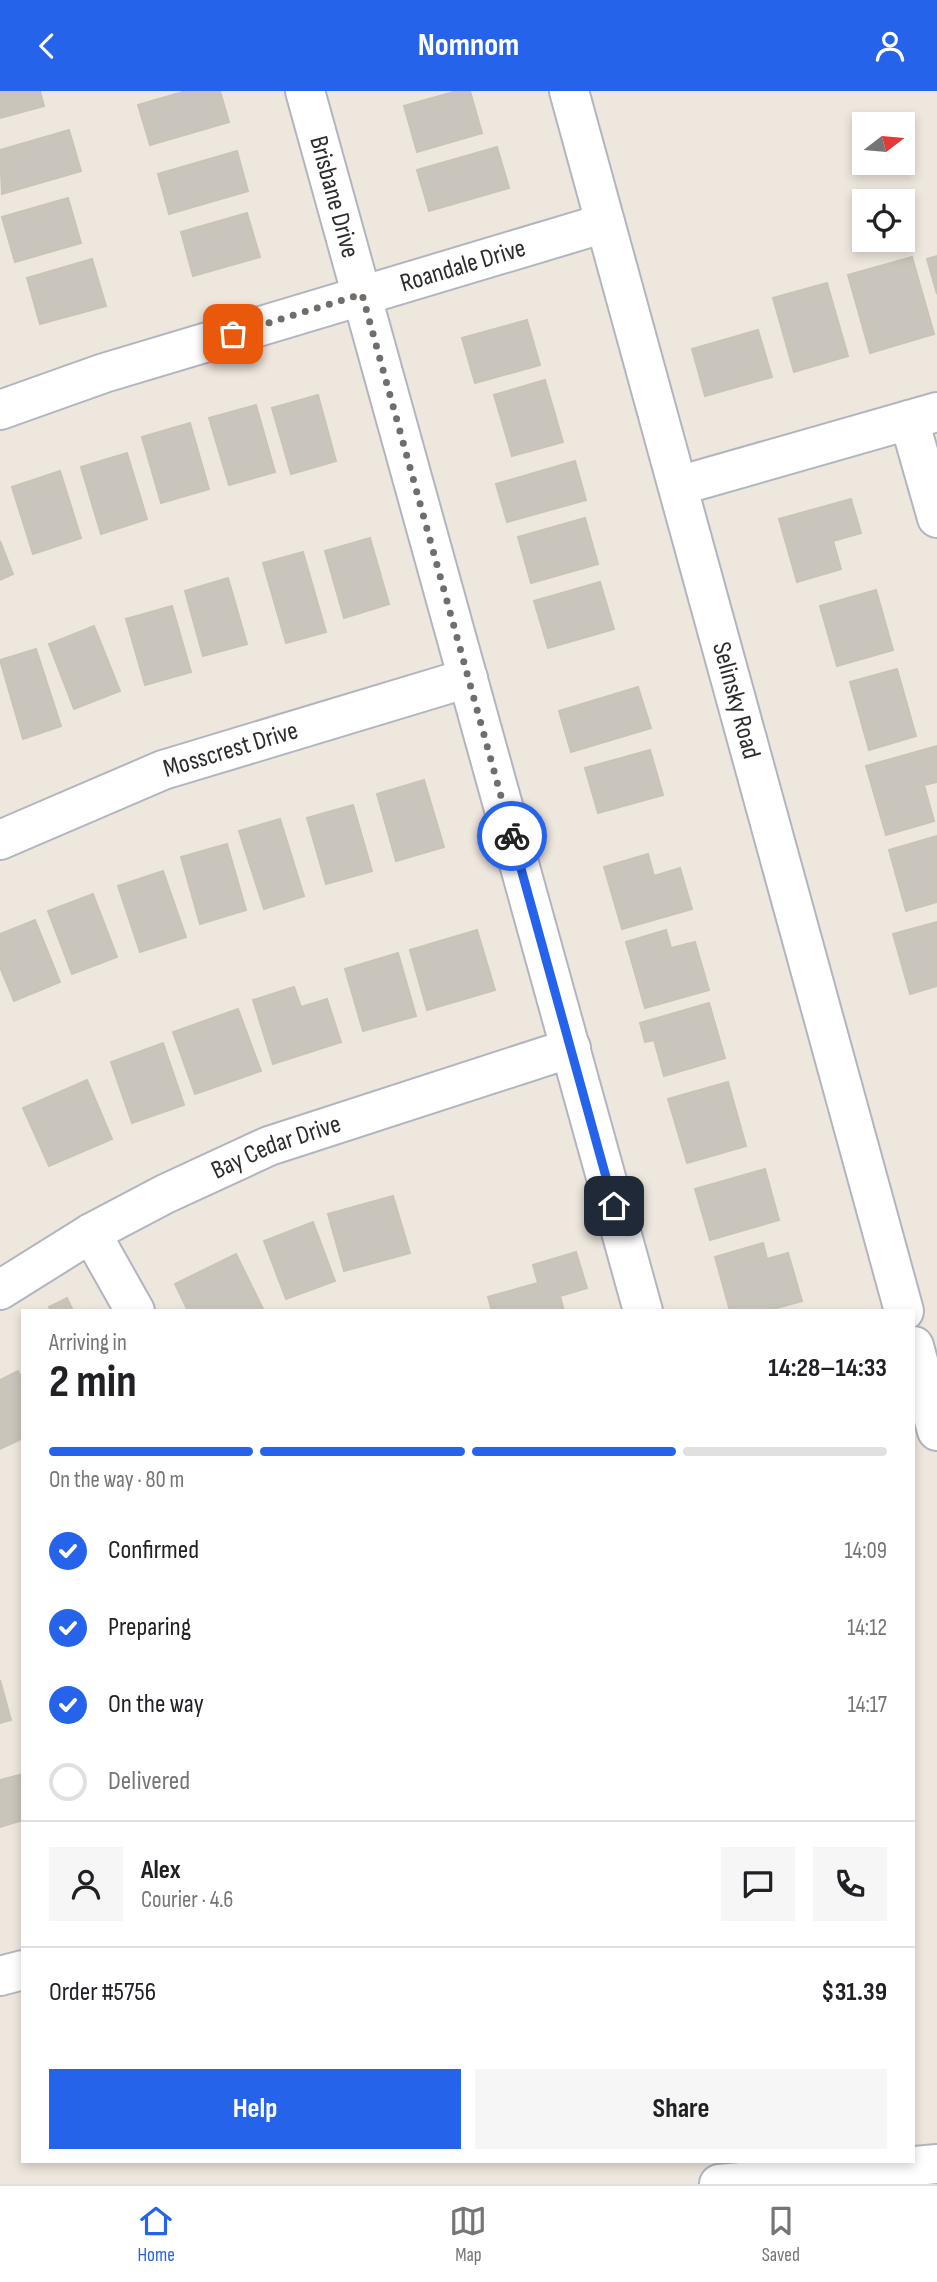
<!DOCTYPE html>
<html lang="en">
<head>
<meta charset="utf-8">
<style>
  :root { --surface:#fff; --page:#f6f6f6; --text:#202124; --muted:#757577; --line:#e0e0e0; --accent:#2563eb }
  body { margin:0; font-family:"Sofia Sans Condensed",sans-serif; background:var(--page); color:var(--text); height:100vh; display:flex; flex-direction:column; font-size:26px; white-space:nowrap }
  * { box-sizing:border-box; margin:0 }
  p { font-size:23px; color:var(--muted) }
  .icon { flex:none; width:38px; height:38px; fill:none; stroke:currentColor; stroke-width:2; stroke-linecap:round; stroke-linejoin:round }
  .map { position:relative; flex:1; overflow:hidden }
  .sheet { position:absolute; left:21px; top:1218px; width:894px; height:854px; display:flex; flex-direction:column; background:var(--surface); border-radius:0px; box-shadow:0 4px 10px #0003 }
  .sheet>* { flex:none }
  .needle { width:46px; rotate:74deg }
  .fabs { position:absolute; left:852px; top:21px; display:grid; gap:14px }
  .fabs a { display:grid; place-items:center; width:63px; height:63px; border-radius:0px; background:var(--surface); box-shadow:0 4px 10px #0003; font-size:35px }
  .pin { position:absolute; display:grid; place-items:center; width:60px; height:60px; color:#fff; margin:-30px; border-radius:14px; box-shadow:0 4px 10px #0006 }
  .courier { position:absolute; display:grid; place-items:center; width:70px; height:70px; margin:-35px; border:5px solid #2563eb; border-radius:50%; background:#fff; color:#222; box-shadow:0 2px 9px #0007 }
  .headline em { font-style:normal; font-weight:700 }
  .headline div { display:flex; flex-direction:column-reverse }
  .headline { display:flex; align-items:center; justify-content:space-between; height:119px; padding:0 28px }
  h1 { font-size:46px; font-weight:700; line-height:52px }
  .bar { display:grid; grid-template-columns:repeat(4,1fr); gap:10px 7px; align-content:center; height:84px; padding:0 28px }
  .bar i { height:9px; border-radius:5px; background:var(--line) }
  .bar .active { background:var(--accent) }
  .bar p { grid-column:span 4 }
  .line { display:flex; align-items:center; gap:18px; padding:0 28px; border-top:2px solid var(--line) }
  .line div { flex:1 }
  .round { display:grid; place-items:center; flex:none; width:74px; height:74px; border-radius:0px; background:var(--page) }
  ol { padding:0 28px; list-style:none }
  li { display:flex; align-items:center; gap:21px; height:77px }
  li p { margin-inline-start:auto }
  li .icon { padding:7px; border-radius:50%; background:var(--accent); color:#fff; stroke-width:4 }
  li:last-child { color:var(--muted) }
  li i { width:38px; height:38px; border:4px solid var(--line); border-radius:50% }
  .action { display:flex; gap:14px; margin-top:auto; padding:14px 28px }
  .action a { flex:1; height:80px; border-radius:0px; background:var(--accent); color:#fff; font-size:28px; font-weight:700; line-height:80px; text-align:center }
  .action a+a { background:var(--page); color:var(--text) }
  header { display:flex; justify-content:space-between; align-items:center; height:91px; padding:0 28px; background:var(--accent); color:#fff; font-size:32px; font-weight:700 }
  .menu { display:flex; justify-content:space-around; align-items:center; height:98px; border-top:2px solid var(--line); background:var(--surface); font-size:19px; color:var(--muted) }
  .menu a { display:grid; justify-items:center; gap:4px }
  .menu .active { color:var(--accent) }
  .map>svg:first-child { display:block }
</style>
</head>
<body>
<header><svg class="icon" aria-label="back" viewBox="0 0 24 24"><path d="M15 5l-7 7 7 7"/></svg>Nomnom<svg class="icon" aria-label="person" viewBox="0 0 24 24"><circle cx="12" cy="8" r="4"/><path d="M4 21q1-7 8-7t8 7"/></svg></header>
<div class="map">
<svg width="937" height="2093" viewBox="0 0 937 2093">
  <rect width="100%" height="100%" fill="#eee7de"/>
  <path fill="#c9c5bc" stroke="#cac4b7" stroke-width="2" d="M0,0H40L44,15L0,27Z
    M186,0H220L229,31L150,54L138,14Z
    M457,0H470L482,42L417,61L404,15Z
    M69,39L81,80L2,103L0,59Z
    M497,56L509,97L429,120L417,79Z
    M237,60L248,100L169,123L158,83Z
    M68,107L81,152L15,171L2,126Z
    M247,122L260,166L193,185L181,141Z
    M937,165V203L927,168Z
    M912,166L934,243L870,262L848,184Z
    M92,168L106,215L40,233L27,187Z
    M827,192L848,265L794,281L773,207Z
    M527,229L540,274L475,292L462,247Z
    M758,239L772,286L705,305L692,258Z
    M545,289L563,351L512,365L494,304Z
    M318,304L336,370L291,383L272,317Z
    M256,314L275,381L229,394L209,327Z
    M190,332L209,398L161,412L142,346Z
    M127,362L147,428L101,443L81,376Z
    M575,370L586,409L507,431L496,393Z
    M60,380L81,447L33,463L12,396Z
    M851,408L861,442L833,450L841,478L797,491L779,428Z
    M585,427L598,473L531,492L518,446Z
    M370,447L389,513L344,527L325,460Z
    M0,450L13,483L0,489Z
    M303,461L326,541L286,552L263,472Z
    M228,487L247,553L203,565L185,500Z
    M600,491L614,538L548,557L534,510Z
    M876,499L893,559L837,575L820,515Z
    M172,515L191,581L145,594L126,528Z
    M94,535L120,600L74,618L49,553Z
    M36,558L61,635L23,648L0,569Z
    M897,578L916,645L869,659L850,591Z
    M638,596L651,637L571,661L559,620Z
    M937,655V691L924,694L934,730L886,744L866,675Z
    M650,659L663,704L598,722L585,677Z
    M424,689L444,756L396,770L377,703Z
    M353,714L372,780L326,793L307,727Z
    M280,728L304,805L264,818L239,740Z
    M937,745V811L906,820L889,759Z
    M227,753L246,819L200,833L181,766Z
    M648,763L654,785L680,777L692,818L622,838L604,776Z
    M163,780L186,846L140,861L118,795Z
    M93,803L117,866L72,883L48,820Z
    M35,829L60,891L14,910L0,876V843Z
    M937,831V895L910,903L893,843Z
    M477,839L495,899L427,919L410,859Z
    M666,839L671,857L695,851L709,899L645,917L626,851Z
    M398,862L416,925L363,940L345,878Z
    M294,896L301,916L327,908L341,951L273,973L253,909Z
    M709,912L725,967L664,985L654,949L645,951L640,932Z
    M238,918L261,980L195,1003L173,941Z
    M163,952L184,1014L132,1032L111,971Z
    M87,989L112,1048L49,1075L23,1017Z
    M728,991L746,1055L687,1072L668,1008Z
    M765,1078L779,1129L710,1149L695,1098Z
    M393,1105L410,1162L344,1180L328,1123Z
    M313,1131L335,1190L286,1208L264,1150Z
    M763,1152L767,1168L788,1162L802,1210L766,1220H730L715,1166Z
    M576,1161L587,1197L560,1205L564,1220H492L488,1206L538,1192L533,1174Z
    M236,1163L264,1220H188L175,1193Z
    M67,1207L73,1220H51L49,1216Z
    M18,1280L23,1290V1347L0,1358V1289Z
    M0,1589L11,1629L0,1632Z
    M23,1683V1729L0,1736V1689Z"/>
  <g fill="none" stroke-linecap="round" stroke-linejoin="round">
    <g stroke="#b2b4c0" stroke-width="42">
      <g id="minor">
        <path id="s1" d="M305,0L643,1220"/>
        <path id="s2" d="M569,0L904,1220"/>
        <path id="s3" d="M0,319L104,282L605,132"/>
        <path d="M909,329L937,427"/>
        <path d="M678,395L937,321"/>
        <path id="s4" d="M0,749L163,679L468,587"/>
        <path d="M91,1142L135,1220"/>
        <path id="s5" d="M0,1199L91,1142L165,1103L269,1055L571,957"/>
        <path d="M914,1255L937,1340"/>
        <path d="M0,1885L23,1879"/>
        <path d="M719,2093L937,2073"/>
      </g>
    </g>
    <use href="#minor" stroke="#fff" stroke-width="38"/>
  </g>
  <g fill="none" stroke-linecap="round" stroke-linejoin="round">
    <path stroke="#706d6a" stroke-width="7" stroke-dasharray="0 12.6" d="M233,243L362,203L512,745"/>
    <path stroke="#2563eb" stroke-width="9" d="M512,745L614,1115"/>
  </g>
  <g text-anchor="middle" dominant-baseline="central" stroke-width="7" stroke-linejoin="round" paint-order="stroke">
    <g font-size="26" fill="#2c2c2c" stroke="#fff">
      <text stroke="none"><textPath href="#s1" startOffset="110">Brisbane Drive</textPath></text>
      <text stroke="none"><textPath href="#s3" startOffset="485">Roandale Drive</textPath></text>
      <text stroke="none"><textPath href="#s2" startOffset="632">Selinsky Road</textPath></text>
      <text stroke="none"><textPath href="#s4" startOffset="248">Mosscrest Drive</textPath></text>
      <text stroke="none"><textPath href="#s5" startOffset="312">Bay Cedar Drive</textPath></text>
    </g>
  </g>
</svg>
<div class="fabs">
<a><svg class="needle" viewBox="-14 -14 28 28"><path d="M0-13l5 13h-10z" fill="#e53935"/><path d="M0 13l5-13h-10z" fill="#757577"/></svg></a>
<a><svg class="icon" aria-label="locate" viewBox="0 0 24 24"><circle cx="12" cy="12" r="6"/><path d="M12 2v4M12 18v4M2 12h4M18 12h4"/></svg></a>
</div>
<div class="pin" style="left:233px;top:243px;background:#ea580c"><svg class="icon" aria-label="bag" viewBox="0 0 24 24"><path d="M5 8h14l-1 12H6zM9 8a3 3 0 0 1 6 0"/></svg></div>
<div class="pin" style="left:614px;top:1115px;background:#1f2937"><svg class="icon" aria-label="home" viewBox="0 0 24 24"><path d="M3 11l9-7 9 7M6 9v11h12V9"/></svg></div>
<div class="courier" style="left:512px;top:745px"><svg class="icon" aria-label="bike" viewBox="0 0 24 24"><circle cx="6" cy="16" r="4"/><circle cx="18" cy="16" r="4"/><path d="M6 16l4-8h5l3 8M10 8l3 8H6M13 5h3"/></svg></div>
<section class="sheet">
<div class="headline"><div><h1>2 min</h1><p>Arriving in</p></div><em>14:28–14:33</em></div>
<div class="bar"><i class="active"></i><i class="active"></i><i class="active"></i><i></i><p>On the way · 80 m</p></div>
<ol>
<li><svg class="icon" aria-label="check" viewBox="0 0 24 24"><path d="M5 12l5 5 9-10"/></svg>Confirmed<p>14:09</p></li>
<li><svg class="icon" aria-label="check" viewBox="0 0 24 24"><path d="M5 12l5 5 9-10"/></svg>Preparing<p>14:12</p></li>
<li><svg class="icon" aria-label="check" viewBox="0 0 24 24"><path d="M5 12l5 5 9-10"/></svg>On the way<p>14:17</p></li>
<li><i></i>Delivered</li>
</ol>
<div class="line" style="height:126px"><a class="round"><svg class="icon" aria-label="person" viewBox="0 0 24 24"><circle cx="12" cy="8" r="4"/><path d="M4 21q1-7 8-7t8 7"/></svg></a><div><b>Alex</b><p>Courier · 4.6</p></div><a class="round"><svg class="icon" aria-label="chat" viewBox="0 0 24 24"><path d="M4 5h16v11H9l-5 4z"/></svg></a><a class="round"><svg class="icon" aria-label="phone" viewBox="0 0 24 24"><path d="M5 4h4l2 5-3 2q2 4 5 5l2-3 5 2v4C11 20 4 13 5 4z"/></svg></a></div>
<div class="line" style="height:91px"><div>Order #5756</div><b>$31.39</b></div>
<div class="action"><a>Help</a><a>Share</a></div>
</section>
</div>
<nav class="menu">
<a class="active"><svg class="icon" aria-label="home" viewBox="0 0 24 24"><path d="M3 11l9-7 9 7M6 9v11h12V9"/></svg>Home</a>
<a><svg class="icon" aria-label="map" viewBox="0 0 24 24"><path d="M3 6l6-2 6 2 6-2v14l-6 2-6-2-6 2zM9 4v14M15 6v14"/></svg>Map</a>
<a><svg class="icon" aria-label="saved" viewBox="0 0 24 24"><path d="M7 4h10v16l-5-4-5 4z"/></svg>Saved</a>
</nav>
</body>
</html>
